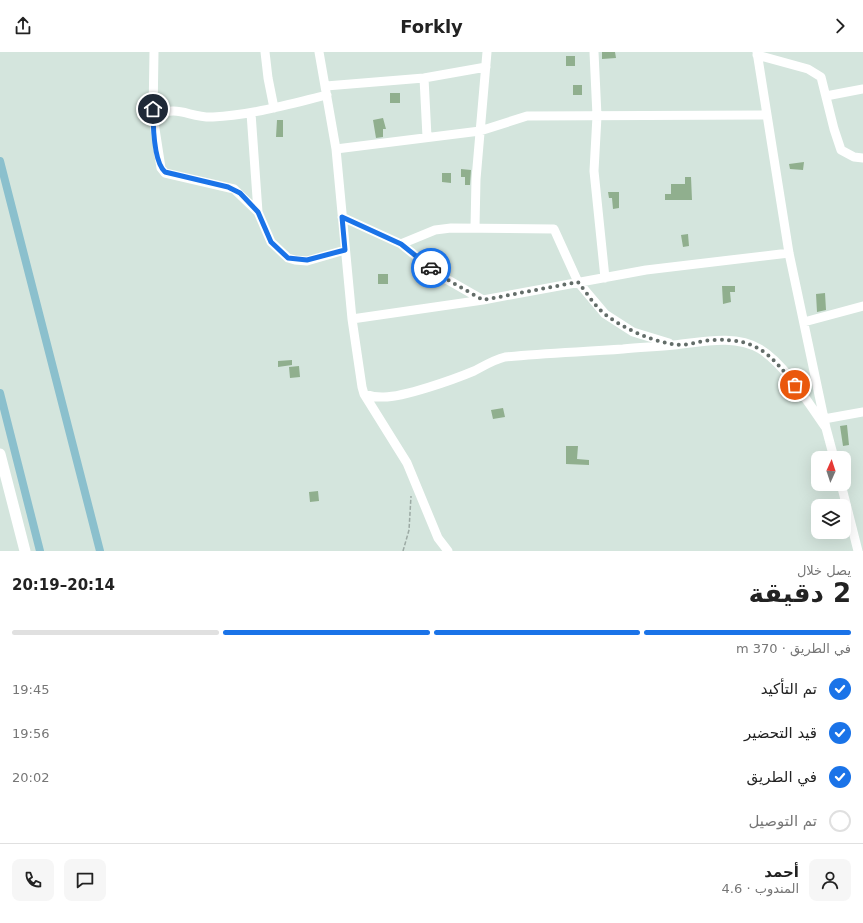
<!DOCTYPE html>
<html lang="ar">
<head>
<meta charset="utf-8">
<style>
  :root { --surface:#fff; --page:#f6f6f6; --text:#222; --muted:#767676; --line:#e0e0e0; --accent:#1a73e8 }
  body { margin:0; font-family:"DejaVu Sans","Noto Naskh Arabic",sans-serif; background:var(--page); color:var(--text); direction:rtl; height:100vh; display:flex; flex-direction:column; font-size:15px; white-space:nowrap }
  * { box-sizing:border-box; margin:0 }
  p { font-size:13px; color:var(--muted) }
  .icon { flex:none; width:22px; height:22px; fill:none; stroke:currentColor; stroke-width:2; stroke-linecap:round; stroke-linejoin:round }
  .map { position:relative; height:499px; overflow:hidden; direction:ltr }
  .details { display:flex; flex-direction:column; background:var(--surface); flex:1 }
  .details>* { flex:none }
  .needle { width:26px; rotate:3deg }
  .tools { position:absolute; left:811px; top:399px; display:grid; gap:8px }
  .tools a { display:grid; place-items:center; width:40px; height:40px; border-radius:8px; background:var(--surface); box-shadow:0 4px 16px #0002; font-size:20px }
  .pin { position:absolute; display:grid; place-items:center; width:34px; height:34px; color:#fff; margin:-17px; border:2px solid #fff; border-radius:50%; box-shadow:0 1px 4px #0007 }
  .courier { position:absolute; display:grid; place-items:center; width:40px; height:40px; margin:-20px; border:3px solid #1a73e8; border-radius:50%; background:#fff; color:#222; box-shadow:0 1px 5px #0007 }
  .summary em { font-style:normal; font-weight:700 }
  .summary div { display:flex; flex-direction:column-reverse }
  .summary { display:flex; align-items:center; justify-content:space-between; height:68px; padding:0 12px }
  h1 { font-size:26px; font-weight:700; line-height:30px }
  .bar { display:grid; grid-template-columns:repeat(4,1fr); gap:6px 4px; align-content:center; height:48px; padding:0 12px }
  .bar i { height:5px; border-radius:3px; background:var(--line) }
  .bar .selected { background:var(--accent) }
  .bar p { grid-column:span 4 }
  .line { display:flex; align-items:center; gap:10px; padding:0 12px; border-top:1px solid var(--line) }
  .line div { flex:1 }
  .round { display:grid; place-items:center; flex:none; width:42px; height:42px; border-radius:8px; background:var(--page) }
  ol { padding:0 12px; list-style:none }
  li { display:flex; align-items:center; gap:12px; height:44px }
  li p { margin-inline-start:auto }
  li .icon { padding:4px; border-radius:50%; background:var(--accent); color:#fff; stroke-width:4 }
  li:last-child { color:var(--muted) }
  li i { width:22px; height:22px; border:2px solid var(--line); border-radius:50% }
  header { display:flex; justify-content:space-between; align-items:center; height:52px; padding:0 12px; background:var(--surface); font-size:18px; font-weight:700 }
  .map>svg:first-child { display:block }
</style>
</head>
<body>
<header><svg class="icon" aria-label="forward" viewBox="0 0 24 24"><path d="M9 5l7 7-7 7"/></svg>Forkly<svg class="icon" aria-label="share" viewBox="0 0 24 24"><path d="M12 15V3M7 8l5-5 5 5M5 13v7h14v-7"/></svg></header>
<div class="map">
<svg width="863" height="499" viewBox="0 0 863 499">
  <rect width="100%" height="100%" fill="#d4e5dd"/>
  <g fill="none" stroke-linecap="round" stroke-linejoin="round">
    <path stroke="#8bc0cd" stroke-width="8" d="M0,109L100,499
      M0,341L40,499"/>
  </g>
  <path fill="#90af8e" d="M602,0H615L616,6L602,7Z
    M566,4H575V14H566Z
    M573,33H582V43H573Z
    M390,41H400V51H390Z
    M383,66L386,77H383V85L376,86L373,68Z
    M277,68H283V85H276Z
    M804,110L803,118L790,117L789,112Z
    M461,117L471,118L470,133H465V125H461Z
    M442,121H451V131L442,130Z
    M685,125H691L692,148H665V142H671V132H685Z
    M608,140H619V156L613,157L612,146H609Z
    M688,182L689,194L683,195L681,183Z
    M378,222H388V232H378Z
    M722,234H735V240H730L731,250L723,252Z
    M825,241L826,258L817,260L816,242Z
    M292,308V313L278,315V309Z
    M299,314L300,325L290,326L289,315Z
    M503,356L505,365L493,367L491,358Z
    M847,373L849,393L843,394L840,374Z
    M566,394H578L577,407L589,408V413L566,412Z
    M318,439L319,449L310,450L309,440Z"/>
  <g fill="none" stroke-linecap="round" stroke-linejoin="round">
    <path stroke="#9caaa4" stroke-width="1.5" stroke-dasharray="4 2" stroke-linecap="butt" d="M403,499L409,478L411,444"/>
    <path stroke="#fff" stroke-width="9" d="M154,0L153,64L161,116L165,121L234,137L258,160
      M265,0L268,26L274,56
      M319,0L336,97L352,267L362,335L364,342L407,411L438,486L448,499
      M594,0L597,64L594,119L605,226
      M757,0L789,201L826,376L834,406
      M757,3L808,17L821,25L834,77L841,98L854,105L863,106
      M424,26L427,85
      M326,34L424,26L486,15
      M826,44L863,37
      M251,61L258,160L271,190L288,206L295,208L307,209L345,198
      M153,64C180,52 188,66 213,65C252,63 290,52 327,43
      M336,97L480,79L527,64L767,63
      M342,165L401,192L441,224L483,248
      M475,175L476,127L487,0
      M401,192L435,178L451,176L554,177L578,230L605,262L633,280L669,291
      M352,267L483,248L646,218L789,201
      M804,270L863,254
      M364,342C370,344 377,345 382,345C402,346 455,327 474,319C484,314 493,308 505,305C544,301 583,300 623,297C640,295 657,295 674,293C702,290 735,282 760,297C785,312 809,352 826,376
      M824,367L863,360
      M841,432L858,499"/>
    <path stroke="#fff" stroke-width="11" d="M0,402L25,499"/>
  </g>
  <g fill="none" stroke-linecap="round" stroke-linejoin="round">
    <path stroke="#636d69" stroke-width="4" stroke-dasharray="0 7.2" d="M431,216L441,224L483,248L578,230C587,241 595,255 606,263C625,277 649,288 672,292C684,295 699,289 712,288C757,286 769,301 795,333"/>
    <path stroke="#1a73e8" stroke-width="5" d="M153,57C153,73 154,110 165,120L228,135L240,141L258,160L271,190L288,206L307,208L345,198L342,165L401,192L431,216"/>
  </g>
</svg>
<div class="tools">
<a><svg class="needle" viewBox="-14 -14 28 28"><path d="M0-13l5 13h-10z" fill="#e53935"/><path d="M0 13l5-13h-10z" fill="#767676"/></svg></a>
<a><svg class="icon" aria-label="layers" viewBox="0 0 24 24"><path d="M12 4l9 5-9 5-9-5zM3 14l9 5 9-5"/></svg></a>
</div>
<div class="pin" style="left:795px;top:333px;background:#ea580c"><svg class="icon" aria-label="bag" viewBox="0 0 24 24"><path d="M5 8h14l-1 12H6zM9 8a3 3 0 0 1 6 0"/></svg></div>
<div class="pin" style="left:153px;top:57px;background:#1f2937"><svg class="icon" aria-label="home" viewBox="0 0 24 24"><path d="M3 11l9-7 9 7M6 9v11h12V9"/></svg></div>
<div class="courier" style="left:431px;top:216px"><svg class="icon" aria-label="car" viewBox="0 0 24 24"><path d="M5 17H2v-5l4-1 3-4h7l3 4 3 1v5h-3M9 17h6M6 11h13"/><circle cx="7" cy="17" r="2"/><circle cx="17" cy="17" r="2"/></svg></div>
</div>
<section class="details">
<div class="summary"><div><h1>2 دقيقة</h1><p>يصل خلال</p></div><em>20:14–20:19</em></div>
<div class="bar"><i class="selected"></i><i class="selected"></i><i class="selected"></i><i></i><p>في الطريق · 370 m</p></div>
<ol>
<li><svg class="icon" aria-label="check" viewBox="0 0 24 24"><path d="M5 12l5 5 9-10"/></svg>تم التأكيد<p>19:45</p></li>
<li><svg class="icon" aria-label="check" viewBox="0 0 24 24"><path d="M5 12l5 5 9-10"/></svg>قيد التحضير<p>19:56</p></li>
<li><svg class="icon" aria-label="check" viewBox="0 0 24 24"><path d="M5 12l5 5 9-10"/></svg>في الطريق<p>20:02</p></li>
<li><i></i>تم التوصيل</li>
</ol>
<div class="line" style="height:72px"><a class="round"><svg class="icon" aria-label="person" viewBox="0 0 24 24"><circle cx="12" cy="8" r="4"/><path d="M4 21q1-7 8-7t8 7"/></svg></a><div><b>أحمد</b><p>المندوب · 4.6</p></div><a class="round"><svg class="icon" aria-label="chat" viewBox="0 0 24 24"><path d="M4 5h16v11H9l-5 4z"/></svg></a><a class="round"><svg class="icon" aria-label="phone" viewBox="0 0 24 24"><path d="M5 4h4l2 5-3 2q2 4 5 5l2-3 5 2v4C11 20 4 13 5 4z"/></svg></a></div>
</section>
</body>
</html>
